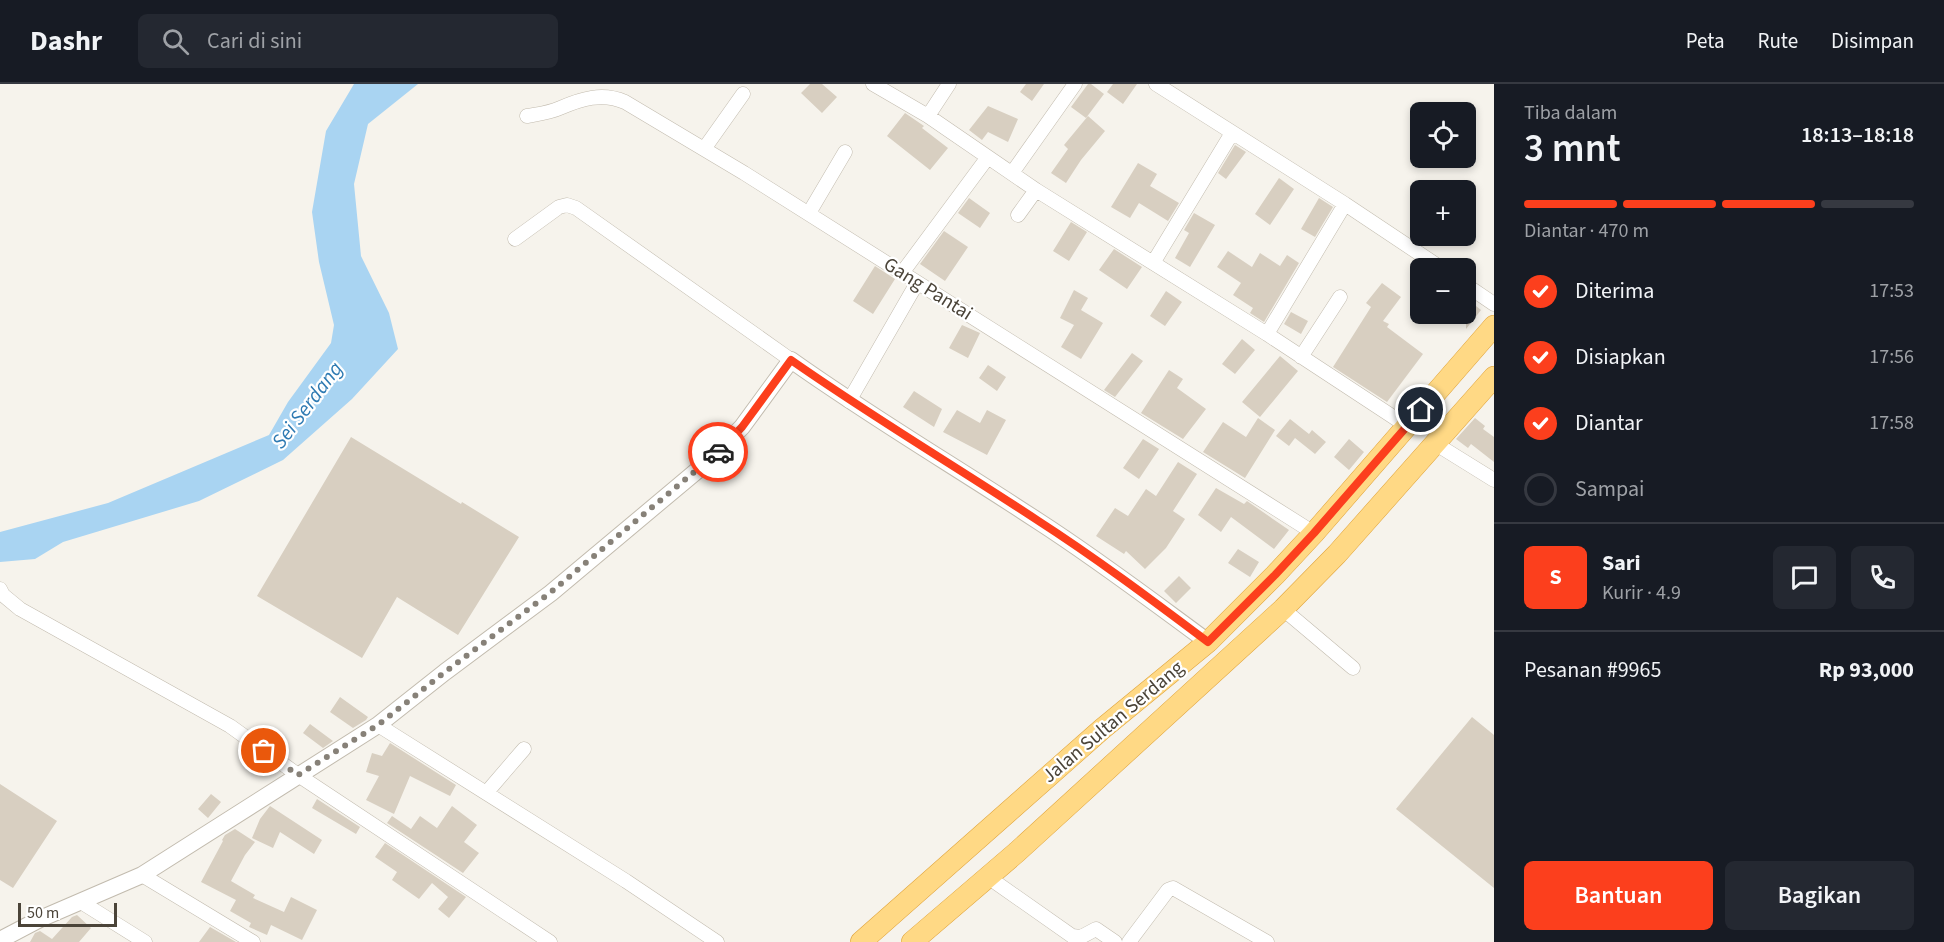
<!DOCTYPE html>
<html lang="id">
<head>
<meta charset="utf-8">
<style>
  :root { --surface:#171b24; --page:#242831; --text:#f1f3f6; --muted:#9ea1a6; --line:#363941; --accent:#fc3f1d }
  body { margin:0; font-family:"Source Sans 3",sans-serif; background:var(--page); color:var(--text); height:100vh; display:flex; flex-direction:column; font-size:22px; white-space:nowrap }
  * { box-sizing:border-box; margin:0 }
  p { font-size:20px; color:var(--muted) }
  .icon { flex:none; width:33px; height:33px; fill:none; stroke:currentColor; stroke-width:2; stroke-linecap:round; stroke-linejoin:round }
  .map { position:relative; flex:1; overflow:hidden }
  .sheet { display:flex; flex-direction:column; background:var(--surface); width:450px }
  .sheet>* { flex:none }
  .buttons { position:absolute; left:1410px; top:18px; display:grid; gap:12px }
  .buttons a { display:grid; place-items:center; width:66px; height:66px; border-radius:9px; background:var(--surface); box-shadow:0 3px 9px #0003; font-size:30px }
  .scale { position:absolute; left:18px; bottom:15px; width:99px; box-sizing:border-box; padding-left:6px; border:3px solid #4b4439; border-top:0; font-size:16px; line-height:21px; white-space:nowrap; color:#4b4439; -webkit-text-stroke:4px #fff; paint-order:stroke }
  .pin { position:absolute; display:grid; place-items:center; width:51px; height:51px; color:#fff; margin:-26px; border:3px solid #fff; border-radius:50%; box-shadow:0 2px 6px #0007 }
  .courier { position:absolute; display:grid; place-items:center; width:60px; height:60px; margin:-30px; border:4px solid #fc3f1d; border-radius:50%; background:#fff; color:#222; box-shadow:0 2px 8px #0007 }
  .head em { font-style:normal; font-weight:600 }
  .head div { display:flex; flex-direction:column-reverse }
  .head { display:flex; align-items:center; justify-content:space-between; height:102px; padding:0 30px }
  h1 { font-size:39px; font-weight:600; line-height:45px }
  .bar { display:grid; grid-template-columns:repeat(4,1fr); gap:9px 6px; align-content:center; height:72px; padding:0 30px }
  .bar i { height:8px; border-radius:4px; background:var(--line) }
  .bar .active { background:var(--accent) }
  .bar p { grid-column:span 4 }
  .line { display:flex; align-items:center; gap:15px; padding:0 30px; border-top:2px solid var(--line) }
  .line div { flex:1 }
  .round { display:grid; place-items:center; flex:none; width:63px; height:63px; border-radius:9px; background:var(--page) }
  ol { padding:0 30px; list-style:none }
  li { display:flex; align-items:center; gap:18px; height:66px }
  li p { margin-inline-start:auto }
  li .icon { padding:6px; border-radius:50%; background:var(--accent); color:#fff; stroke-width:4 }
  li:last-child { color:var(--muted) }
  li i { width:33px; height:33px; border:3px solid var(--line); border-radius:50% }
  .cta { display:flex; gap:12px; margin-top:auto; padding:12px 30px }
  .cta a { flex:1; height:69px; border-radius:9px; background:var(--accent); color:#fff; font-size:24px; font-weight:600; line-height:69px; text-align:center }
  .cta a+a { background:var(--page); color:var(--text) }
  header { display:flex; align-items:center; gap:36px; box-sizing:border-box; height:84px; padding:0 30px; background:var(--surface); border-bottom:2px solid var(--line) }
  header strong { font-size:28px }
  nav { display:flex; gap:33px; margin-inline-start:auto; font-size:21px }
  .search { width:420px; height:54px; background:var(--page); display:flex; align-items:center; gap:15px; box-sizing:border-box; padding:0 21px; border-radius:9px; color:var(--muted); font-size:22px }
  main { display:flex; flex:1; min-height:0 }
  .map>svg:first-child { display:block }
</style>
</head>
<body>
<header>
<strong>Dashr</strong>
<div class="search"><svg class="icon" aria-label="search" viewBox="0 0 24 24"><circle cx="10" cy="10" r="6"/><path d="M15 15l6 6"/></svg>Cari di sini</div>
<nav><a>Peta</a><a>Rute</a><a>Disimpan</a></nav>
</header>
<main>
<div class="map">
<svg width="1494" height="858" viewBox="0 0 1494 858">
  <rect width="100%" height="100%" fill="#f6f3ec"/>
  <path fill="#a9d4f2" d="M354,0H418L368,40L354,100L361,172L389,229L398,265L352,315L283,376L199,417L63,458L35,475L0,478V448L108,419L269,351L288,318L331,259L334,241L319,178L312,128L326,47Z"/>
  <path fill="#d8cfc1" d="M810,0H822L837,13L822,29L801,9Z
    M1026,0H1044L1032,17L1020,8Z
    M1088,0H1091L1104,10L1086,34L1071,23Z
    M1113,0H1137L1123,20L1107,8Z
    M988,22L1018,35L1008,58L988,48L982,56L969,46Z
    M905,29L924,42L922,44L948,64L930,86L887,52Z
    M1088,32L1105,47L1081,76L1066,99L1051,89L1068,65L1064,61Z
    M1235,61L1246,68L1226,95L1218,89Z
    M1138,79L1157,90L1150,102L1179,119L1168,137L1139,119L1130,134L1111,123Z
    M1279,94L1294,105L1270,141L1255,130Z
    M969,114L990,129L980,144L958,129Z
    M1319,114L1333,123L1315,153L1301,145Z
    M1194,129L1215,141L1190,183L1175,174L1189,149L1184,146Z
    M1071,138L1087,148L1069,177L1053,167Z
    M944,147L968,163L945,197L920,180Z
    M1114,165L1142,183L1127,205L1099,186Z
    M1228,167L1252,183L1260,169L1280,182L1287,171L1299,179L1264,238L1250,229L1253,224L1233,211L1241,199L1217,183Z
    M875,182L895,195L873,230L853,217Z
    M1382,199L1401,213L1383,237L1389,240L1387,243L1423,270L1387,318L1333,283L1371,223L1366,219Z
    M1074,206L1088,214L1081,226L1103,239L1081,275L1061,263L1074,241L1060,234Z
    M1166,207L1182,218L1165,242L1150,232Z
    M1466,214L1481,226L1466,245Z
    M1291,228L1308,237L1301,250L1284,240Z
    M962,241L980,249L968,274L949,264Z
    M1242,255L1255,266L1235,290L1222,280Z
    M1132,269L1143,277L1115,313L1104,306Z
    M1280,272L1298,287L1260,333L1242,318Z
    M988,281L1006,293L997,307L979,294Z
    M1169,286L1183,295L1177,304L1206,325L1183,355L1141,329Z
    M914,307L942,325L934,343L903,323Z
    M957,326L980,339L987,326L1006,336L987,371L943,348Z
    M1258,334L1275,346L1245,394L1203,368L1223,338L1246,353Z
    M1475,334L1485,342L1483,345L1494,353V378L1471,360L1468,364L1456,355Z
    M1290,335L1309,350L1312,346L1326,358L1315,370L1295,354L1289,362L1276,352Z
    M351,353L461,420L462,418L519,453L458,551L397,513L362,574L257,512Z
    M1143,355L1159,365L1139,395L1123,384Z
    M1349,355L1364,368L1349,386L1334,373Z
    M1178,378L1197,390L1173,427L1185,435L1166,464L1145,485L1126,467L1124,470L1096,452L1115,424L1128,432L1146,405L1156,412Z
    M1216,404L1244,420L1247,417L1289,446L1274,465L1231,433L1221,448L1198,431Z
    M1238,465L1259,478L1250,493L1228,479Z
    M1179,492L1191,504L1176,519L1164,507Z
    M340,613L368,633L366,636L353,644L330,628Z
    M1472,633L1494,651V804L1396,725Z
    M310,640L333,657L323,664L303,649Z
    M390,659L456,701L450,712L410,692L394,730L366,716L379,692L366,688L372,669L382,672Z
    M0,700L57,737L13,804L0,796Z
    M211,710L221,718L208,734L198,725Z
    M317,715L360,743L356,750L312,724Z
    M270,722L322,756L314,770L280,748L273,764L252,754L260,735Z
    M452,722L477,741L464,758L479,769L463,789L387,739L392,732L411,745L420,732L437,744Z
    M235,745L255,758L245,771L231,797L255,811L253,814L284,828L291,813L317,826L302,856L271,841L267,851L249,843L251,839L230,827L236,816L201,798L223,757L222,756L225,751Z
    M385,759L466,813L449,834L438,825L448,813L432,799L419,815L392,796L397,788L375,773Z
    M77,831L91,844L79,858H30L35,849L40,847L52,855L72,833Z
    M210,843L236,858H199Z"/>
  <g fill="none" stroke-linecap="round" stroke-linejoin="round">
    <g stroke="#c2bbae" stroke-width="15">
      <path id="minor" d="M873,0L928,32L1036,106L1267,250L1407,342
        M1156,0L1345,120L1441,184
        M527,32C538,30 549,29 560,24C581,15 602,8 625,18L744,89L1314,449
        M928,32L949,0
        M704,65L743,10
        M1012,89L1075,0
        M809,129L845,68
        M1018,131L1036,106
        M515,155L559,123L567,121L576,124L791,276
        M1153,179L1232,49
        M902,189L988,73
        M1466,201L1494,220
        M1267,250L1345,120
        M1301,273L1340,213
        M849,317L917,199
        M1436,360L1494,396
        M0,505L3,511L20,525L230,642L298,691L550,858
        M1283,525L1353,584
        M378,641L626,797L717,858
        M487,708L524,665
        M142,791L253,858
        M988,793L1072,852L1081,853L1096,845L1115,858
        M81,818L145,858
        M1129,858L1168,806L1173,804L1267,858"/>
    </g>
    <g stroke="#c2bbae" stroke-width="18">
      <path id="tertiary" d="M0,856L40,835L142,791L378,641L445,588L551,509L705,380L742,343L791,276C871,333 956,383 1038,437C1097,475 1152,517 1208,558"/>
    </g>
    <g stroke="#e0a43c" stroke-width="22">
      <path id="trunk" d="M861,858L1102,645L1208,558L1275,491L1314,449L1494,242
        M912,858L1017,768L1283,525L1337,470L1494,293"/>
    </g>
    <use href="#minor" stroke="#fff" stroke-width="14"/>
    <use href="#tertiary" stroke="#fff" stroke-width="16"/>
    <use href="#trunk" stroke="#ffd985" stroke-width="21"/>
  </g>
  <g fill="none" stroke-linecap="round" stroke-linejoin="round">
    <path stroke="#878178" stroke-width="6" stroke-dasharray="0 10.8" d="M264,667L298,691L378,641L445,588L551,508L718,368"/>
    <path stroke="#fc3f1d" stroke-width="8" d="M718,368L742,343L791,276C871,332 955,382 1037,436C1096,474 1152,516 1208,558L1275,491L1314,449L1421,326"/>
  </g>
  <g text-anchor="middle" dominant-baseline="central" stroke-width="4.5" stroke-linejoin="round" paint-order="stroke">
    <g font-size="20" fill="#4b4439" stroke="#fff">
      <text transform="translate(928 205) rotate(32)">Gang Pantai</text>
      <text transform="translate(1113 638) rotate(-40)">Jalan Sultan Serdang</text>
    </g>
    <g font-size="21" font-style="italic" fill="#2e7ab2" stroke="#fff">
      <text transform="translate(307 321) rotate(-53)">Sei Serdang</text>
    </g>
  </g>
</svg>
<div class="buttons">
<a><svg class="icon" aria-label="locate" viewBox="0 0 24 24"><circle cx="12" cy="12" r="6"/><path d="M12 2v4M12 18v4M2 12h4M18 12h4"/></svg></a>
<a>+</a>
<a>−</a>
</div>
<div class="scale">50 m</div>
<div class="pin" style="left:264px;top:667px;background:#ea580c"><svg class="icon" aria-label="bag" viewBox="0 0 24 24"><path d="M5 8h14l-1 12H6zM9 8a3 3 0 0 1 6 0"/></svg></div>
<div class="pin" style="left:1421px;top:326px;background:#1f2937"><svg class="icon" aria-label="home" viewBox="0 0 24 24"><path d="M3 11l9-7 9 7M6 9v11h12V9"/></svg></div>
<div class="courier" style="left:718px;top:368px"><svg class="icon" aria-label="car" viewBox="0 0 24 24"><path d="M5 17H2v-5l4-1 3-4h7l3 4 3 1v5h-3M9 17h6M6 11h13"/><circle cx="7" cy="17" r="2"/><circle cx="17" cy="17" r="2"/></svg></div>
</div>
<section class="sheet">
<div class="head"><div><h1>3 mnt</h1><p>Tiba dalam</p></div><em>18:13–18:18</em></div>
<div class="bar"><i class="active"></i><i class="active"></i><i class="active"></i><i></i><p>Diantar · 470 m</p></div>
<ol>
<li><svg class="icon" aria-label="check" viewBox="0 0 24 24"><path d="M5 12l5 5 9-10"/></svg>Diterima<p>17:53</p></li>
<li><svg class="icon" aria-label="check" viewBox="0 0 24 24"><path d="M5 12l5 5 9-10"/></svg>Disiapkan<p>17:56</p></li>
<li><svg class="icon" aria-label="check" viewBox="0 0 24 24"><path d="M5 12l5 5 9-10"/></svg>Diantar<p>17:58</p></li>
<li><i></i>Sampai</li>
</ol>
<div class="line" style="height:108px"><b class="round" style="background:var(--accent);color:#fff">S</b><div><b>Sari</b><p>Kurir · 4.9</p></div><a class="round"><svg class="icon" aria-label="chat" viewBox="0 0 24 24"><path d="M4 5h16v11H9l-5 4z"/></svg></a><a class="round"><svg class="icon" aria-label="phone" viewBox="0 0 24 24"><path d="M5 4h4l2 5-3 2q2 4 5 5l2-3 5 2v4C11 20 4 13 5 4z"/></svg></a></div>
<div class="line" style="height:78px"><div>Pesanan #9965</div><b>Rp 93,000</b></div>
<div class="cta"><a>Bantuan</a><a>Bagikan</a></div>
</section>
</main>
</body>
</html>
